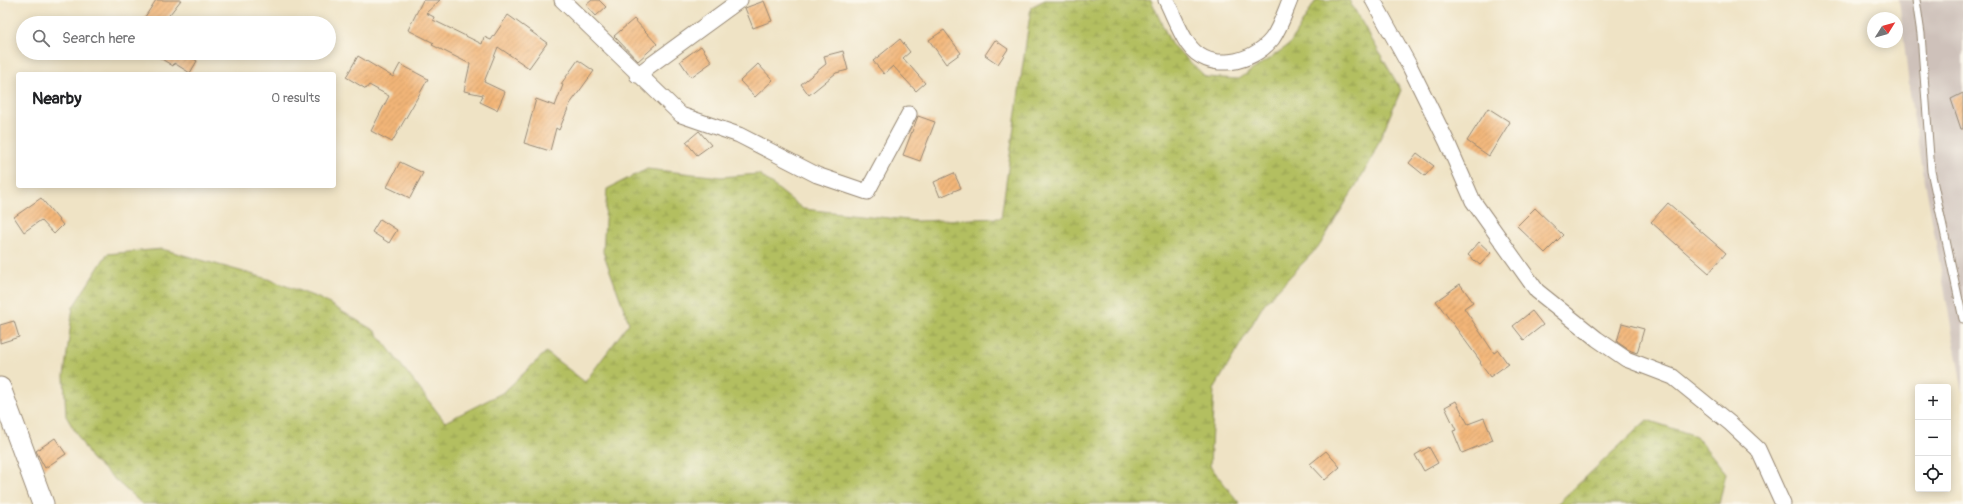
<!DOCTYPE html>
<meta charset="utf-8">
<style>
:root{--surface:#fff;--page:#f6f6f6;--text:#202124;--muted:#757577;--line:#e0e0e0}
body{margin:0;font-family:Pangolin,sans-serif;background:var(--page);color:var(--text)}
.controls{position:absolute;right:12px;bottom:12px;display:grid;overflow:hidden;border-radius:4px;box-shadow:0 2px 10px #0003}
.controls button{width:36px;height:36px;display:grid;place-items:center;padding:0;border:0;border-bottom:1px solid var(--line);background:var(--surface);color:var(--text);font:20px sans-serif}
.compass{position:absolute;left:1867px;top:12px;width:36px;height:36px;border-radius:50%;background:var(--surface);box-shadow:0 2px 10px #0003;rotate:53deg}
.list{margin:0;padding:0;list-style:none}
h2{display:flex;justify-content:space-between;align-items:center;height:52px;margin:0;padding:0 16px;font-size:17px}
h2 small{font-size:13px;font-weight:400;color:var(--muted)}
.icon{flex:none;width:22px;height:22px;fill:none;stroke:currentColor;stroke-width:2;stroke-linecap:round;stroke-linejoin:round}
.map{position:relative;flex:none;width:1963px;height:504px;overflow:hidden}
.search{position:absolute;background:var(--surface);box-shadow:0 2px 10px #0003;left:16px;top:16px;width:320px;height:44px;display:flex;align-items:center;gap:10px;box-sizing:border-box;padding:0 14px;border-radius:22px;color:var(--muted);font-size:15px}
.panel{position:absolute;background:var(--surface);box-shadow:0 2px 10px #0003;left:16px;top:72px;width:320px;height:116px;border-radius:4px}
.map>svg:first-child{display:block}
</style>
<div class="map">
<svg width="1963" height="504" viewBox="0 0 1963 504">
<defs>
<pattern id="wetland-marsh" width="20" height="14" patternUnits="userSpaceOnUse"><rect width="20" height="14" fill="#b3bf61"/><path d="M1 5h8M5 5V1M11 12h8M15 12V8" fill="none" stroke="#939b4f"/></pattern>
<pattern id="building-hatch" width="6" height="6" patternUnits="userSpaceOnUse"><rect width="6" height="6" fill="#f3b678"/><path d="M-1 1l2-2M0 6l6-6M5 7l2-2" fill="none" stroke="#c69462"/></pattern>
</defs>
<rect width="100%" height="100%" fill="#fbf7ec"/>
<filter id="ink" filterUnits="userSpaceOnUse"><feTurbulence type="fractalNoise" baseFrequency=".025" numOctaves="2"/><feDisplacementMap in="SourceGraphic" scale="8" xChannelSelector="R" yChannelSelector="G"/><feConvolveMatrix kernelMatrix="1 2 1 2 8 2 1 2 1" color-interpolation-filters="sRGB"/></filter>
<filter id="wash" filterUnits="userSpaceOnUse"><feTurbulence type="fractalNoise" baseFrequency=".012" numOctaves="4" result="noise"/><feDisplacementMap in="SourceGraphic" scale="16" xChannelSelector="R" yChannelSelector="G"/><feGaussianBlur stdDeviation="0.9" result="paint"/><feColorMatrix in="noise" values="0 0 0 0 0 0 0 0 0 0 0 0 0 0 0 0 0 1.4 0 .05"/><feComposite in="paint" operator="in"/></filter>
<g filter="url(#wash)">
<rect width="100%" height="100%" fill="#efe3c5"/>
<path fill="#cec1ba" d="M 1899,0 L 1963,0 L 1963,393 L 1911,103 Z"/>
<path fill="url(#wetland-marsh)" stroke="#777440" d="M 1045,0 L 1151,0 L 1171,44 L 1206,77 L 1239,79 L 1289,45 L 1316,0 L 1349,0 L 1401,90 L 1370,162 L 1320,245 L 1264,304 L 1214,389 L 1210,466 L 1240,504 L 142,504 L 91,458 L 66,416 L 64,376 L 73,307 L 107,254 L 162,249 L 265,278 L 321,299 L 375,331 L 445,422 L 504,392 L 546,352 L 585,382 L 629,323 L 603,252 L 607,189 L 647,169 L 721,177 L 759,174 L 803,209 L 917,221 L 1001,218 L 1031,7 Z
M 1647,420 L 1696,436 L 1726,473 L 1719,504 L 1557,504 Z"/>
<g id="blocks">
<path fill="url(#building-hatch)" d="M 156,0 L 181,0 L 163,23 L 141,23 Z
M 423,0 L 440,0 L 426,13 L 434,17 L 433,20 L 482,44 L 484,37 L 491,40 L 508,15 L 547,43 L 529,68 L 498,47 L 484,82 L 505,92 L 497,110 L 480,102 L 483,95 L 464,91 L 470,64 L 432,45 L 434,43 L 408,30 Z
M 592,0 L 599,0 L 606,7 L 596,16 L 586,5 Z
M 764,1 L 772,21 L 753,28 L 745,8 Z
M 634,19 L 657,44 L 638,61 L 614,36 Z
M 944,30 L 961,53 L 946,64 L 929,40 Z
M 900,39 L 910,52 L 903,58 L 925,83 L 916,91 L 893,66 L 884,74 L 873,61 Z
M 995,40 L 1008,49 L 998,64 L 985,55 Z
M 701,46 L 712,62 L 691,77 L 680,61 Z
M 843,51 L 848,70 L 836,73 L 809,95 L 801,84 L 826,64 L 824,56 Z
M 152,53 L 185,53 L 197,61 L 190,73 L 174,63 L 173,66 Z
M 358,56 L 393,77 L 400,64 L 428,79 L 392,142 L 371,131 L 389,96 L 369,85 L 366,89 L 346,77 Z
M 578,60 L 594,71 L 570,104 L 559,130 L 556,128 L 550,151 L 524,143 L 536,99 L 555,106 L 563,85 L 561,84 Z
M 758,64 L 773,80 L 755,97 L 740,81 Z
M 1963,93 L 1963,129 L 1961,129 L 1951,99 Z
M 1488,108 L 1510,122 L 1489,156 L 1467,141 Z
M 918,116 L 935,122 L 920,161 L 903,155 Z
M 699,131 L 711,145 L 697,155 L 686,142 Z
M 1417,153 L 1434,166 L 1425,176 L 1409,163 Z
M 400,162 L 423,173 L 410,198 L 387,187 Z
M 954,173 L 961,188 L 940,197 L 934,182 Z
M 41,198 L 63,225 L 54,234 L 41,220 L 24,232 L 14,217 Z
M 1668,203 L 1726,253 L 1709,273 L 1651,222 Z
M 1535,208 L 1563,235 L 1545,253 L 1517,226 Z
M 380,219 L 397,230 L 389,243 L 372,232 Z
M 1479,242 L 1491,253 L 1480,265 L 1468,255 Z
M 1460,284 L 1473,302 L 1464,308 L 1494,353 L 1498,350 L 1508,364 L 1490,377 L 1480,363 L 1481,362 L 1436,301 Z
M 1532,311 L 1543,325 L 1524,340 L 1513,326 Z
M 14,321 L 19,337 L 0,343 L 0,325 Z
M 1622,323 L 1644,329 L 1637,353 L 1629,350 L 1617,342 Z
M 1456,401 L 1468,424 L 1484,418 L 1493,440 L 1462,453 L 1453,431 L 1456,430 L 1445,407 Z
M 55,438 L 66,454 L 45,468 L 36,451 Z
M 1429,447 L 1438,463 L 1424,471 L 1415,455 Z
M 1326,451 L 1340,467 L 1325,480 L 1310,464 Z"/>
</g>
</g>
<g filter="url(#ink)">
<use href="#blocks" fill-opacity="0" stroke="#958672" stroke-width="1"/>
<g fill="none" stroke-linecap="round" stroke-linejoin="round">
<defs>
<path id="service" d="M 1916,0 L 1921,34 L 1931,171 L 1963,319"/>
<path id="minor" d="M 562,0 L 681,115 L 739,135 L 817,175 L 867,192 L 909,114
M 1166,0 C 1173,14 1179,31 1188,44 C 1208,73 1252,64 1272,39 C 1280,28 1285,12 1290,0
M 1373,0 L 1410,67 L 1448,144 L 1473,201 L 1537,291 L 1597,339 L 1626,359 L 1673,377 L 1731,424 L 1758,449 L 1783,504
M 637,75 L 740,0"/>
<path id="secondary" d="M 0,388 L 43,504"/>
</defs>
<use href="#service" stroke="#958672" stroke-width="9"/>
<use href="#minor" stroke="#958672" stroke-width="17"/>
<use href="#secondary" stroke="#958672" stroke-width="23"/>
<use href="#service" stroke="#fff" stroke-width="7"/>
<use href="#minor" stroke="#fff" stroke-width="15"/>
<use href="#secondary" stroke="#fff" stroke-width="21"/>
</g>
</g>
</svg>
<div class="controls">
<button>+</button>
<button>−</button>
<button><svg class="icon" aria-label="locate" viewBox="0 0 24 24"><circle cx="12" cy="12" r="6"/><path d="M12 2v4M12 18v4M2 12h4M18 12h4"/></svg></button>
</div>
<svg class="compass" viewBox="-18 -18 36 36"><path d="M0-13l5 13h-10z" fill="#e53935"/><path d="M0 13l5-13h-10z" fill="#757577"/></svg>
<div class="search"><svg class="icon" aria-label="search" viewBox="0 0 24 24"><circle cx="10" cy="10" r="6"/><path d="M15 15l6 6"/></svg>Search here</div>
<section class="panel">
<h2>Nearby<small>0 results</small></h2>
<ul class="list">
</ul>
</section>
</div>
